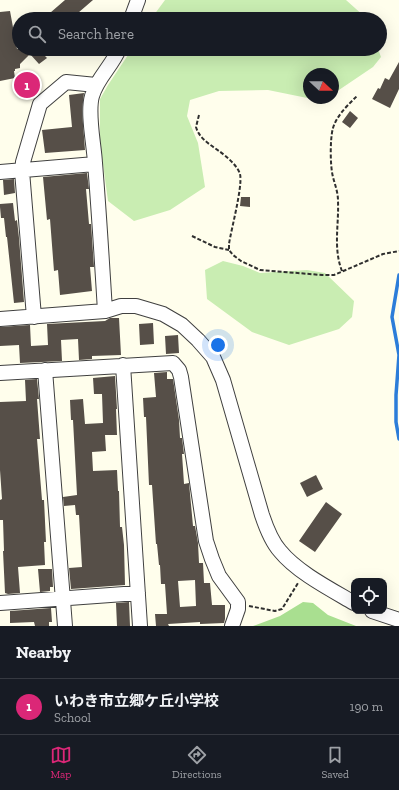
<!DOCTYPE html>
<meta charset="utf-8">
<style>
:root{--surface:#171b24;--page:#20242c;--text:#f1f3f6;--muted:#9ea1a6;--line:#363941;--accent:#db2777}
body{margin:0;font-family:"Zilla Slab","Noto Sans JP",serif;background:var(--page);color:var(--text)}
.controls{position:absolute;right:12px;bottom:12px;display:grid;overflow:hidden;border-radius:8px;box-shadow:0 4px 16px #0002}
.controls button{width:36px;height:36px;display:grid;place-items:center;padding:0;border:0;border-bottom:1px solid var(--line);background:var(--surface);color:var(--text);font:20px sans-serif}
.compass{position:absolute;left:303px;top:68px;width:36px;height:36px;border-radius:50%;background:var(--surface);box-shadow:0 4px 16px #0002;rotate:112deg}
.you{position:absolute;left:218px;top:345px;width:14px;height:14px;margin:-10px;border:3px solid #fff;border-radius:50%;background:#1a73e8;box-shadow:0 0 0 6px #1a73e833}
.badge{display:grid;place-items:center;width:26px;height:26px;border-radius:50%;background:var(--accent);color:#fff;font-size:13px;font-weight:700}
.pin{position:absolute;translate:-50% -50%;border:2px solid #fff;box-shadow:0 1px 4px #0006}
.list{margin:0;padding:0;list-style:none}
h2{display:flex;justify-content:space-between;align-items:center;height:52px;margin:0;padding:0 16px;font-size:17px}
h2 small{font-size:13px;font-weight:400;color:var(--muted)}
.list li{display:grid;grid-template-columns:26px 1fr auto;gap:12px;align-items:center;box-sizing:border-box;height:56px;padding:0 16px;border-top:1px solid var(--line)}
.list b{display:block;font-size:15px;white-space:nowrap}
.list p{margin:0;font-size:13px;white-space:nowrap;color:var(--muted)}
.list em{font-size:13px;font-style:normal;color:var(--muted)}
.icon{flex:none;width:22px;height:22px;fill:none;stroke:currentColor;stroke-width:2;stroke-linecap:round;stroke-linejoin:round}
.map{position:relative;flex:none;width:399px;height:626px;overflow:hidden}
.search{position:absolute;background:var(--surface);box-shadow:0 4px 16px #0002;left:12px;right:12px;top:12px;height:44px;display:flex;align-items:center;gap:10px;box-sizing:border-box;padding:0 14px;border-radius:22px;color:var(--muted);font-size:15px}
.sheet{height:108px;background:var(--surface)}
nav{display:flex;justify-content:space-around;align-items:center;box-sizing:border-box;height:56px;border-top:1px solid var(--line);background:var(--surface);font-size:11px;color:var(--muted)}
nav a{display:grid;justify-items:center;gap:2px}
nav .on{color:var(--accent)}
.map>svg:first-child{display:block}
</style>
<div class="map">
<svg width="399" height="626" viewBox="0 0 399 626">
<rect width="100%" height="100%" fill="#fffeec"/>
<path fill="#c9edb2" d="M 165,0 L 346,0 L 365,17 L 366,19 L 151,19 Z
M 132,49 L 378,49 L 381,57 L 373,67 L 333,94 L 333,74 L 309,74 L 309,98 L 326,98 L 322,101 L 268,90 L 219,91 L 190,100 L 187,116 L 198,143 L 205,187 L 170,210 L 134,221 L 108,201 L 100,142 L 100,99 L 108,85 Z
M 223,261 L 243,266 L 260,273 L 307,270 L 325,273 L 354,301 L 352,317 L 339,329 L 289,345 L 252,332 L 207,299 L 205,270 Z"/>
<path fill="#a9df90" d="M 303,602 L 313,603 L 328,615 L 356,626 L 253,626 L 280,616 Z"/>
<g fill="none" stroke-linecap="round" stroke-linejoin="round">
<path stroke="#2c7dd9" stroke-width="3.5" d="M 399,275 L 392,317 L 399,355 L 396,395 L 396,422 L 399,439"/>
</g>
<path fill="#564f48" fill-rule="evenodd" d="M 65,0 L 93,0 L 71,19 L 43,19 Z
M 10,11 L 17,49 L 53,49 L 45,56 L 47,58 L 39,64 L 30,54 L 20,64 L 20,68 L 15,69 L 15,71 L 14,71 L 15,78 L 0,81 L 0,12 Z
M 399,62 L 399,89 L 390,108 L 372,99 L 378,88 L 380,89 L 385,78 L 389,80 Z
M 84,93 L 82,111 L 85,150 L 45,153 L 42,130 L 72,127 L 69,95 Z
M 350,111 L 358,118 L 350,128 L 342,122 Z
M 87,173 L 89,189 L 86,189 L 89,224 L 91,224 L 94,267 L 90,267 L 92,291 L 60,295 L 58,270 L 54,271 L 50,219 L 47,220 L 43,177 Z
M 14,179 L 15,193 L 4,195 L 3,180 Z
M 241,197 L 250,197 L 250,207 L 240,206 Z
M 13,203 L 15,221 L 17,220 L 19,238 L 24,302 L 14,303 L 7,237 L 6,237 L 4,218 L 1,218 L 0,207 L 0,204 Z
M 110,318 L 119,318 L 121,355 L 92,356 L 92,359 L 79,360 L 78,339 L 61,340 L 62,361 L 20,363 L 19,345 L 0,346 L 0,327 L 30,325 L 31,346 L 48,345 L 47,324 L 105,321 Z
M 153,323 L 154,344 L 140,345 L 139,324 Z
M 178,335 L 179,353 L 166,354 L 165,336 Z
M 167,372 L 167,379 L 173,379 L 179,420 L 180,438 L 182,438 L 184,454 L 182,454 L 184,484 L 189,483 L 193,526 L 195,526 L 198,543 L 199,563 L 203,563 L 204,583 L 210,583 L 212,605 L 225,605 L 225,619 L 224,623 L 200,624 L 200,622 L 168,624 L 169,626 L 156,626 L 155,614 L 167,614 L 165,584 L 161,584 L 160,565 L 159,565 L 157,544 L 156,544 L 152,485 L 149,485 L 146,417 L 144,417 L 143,398 L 156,397 L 154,373 ZM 195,580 L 196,606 L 180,607 L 178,581 Z
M 115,376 L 117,409 L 116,409 L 117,435 L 105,435 L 106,451 L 92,452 L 93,471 L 117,470 L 118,491 L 119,491 L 120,527 L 122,527 L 124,545 L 125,585 L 71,589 L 69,568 L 82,567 L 79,515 L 76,515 L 75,505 L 64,506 L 63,497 L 77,495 L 73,420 L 71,420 L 70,400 L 83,399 L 85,424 L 103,423 L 102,394 L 94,394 L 93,378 Z
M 37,379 L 39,399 L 37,399 L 40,439 L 37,439 L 42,500 L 44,500 L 46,542 L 44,542 L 45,565 L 18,567 L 20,593 L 8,594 L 5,593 L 3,551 L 4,551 L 3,520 L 0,520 L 0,500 L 2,499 L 0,470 L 0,402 L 26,401 L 25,380 Z
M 316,475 L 323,489 L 307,497 L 300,483 Z
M 326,502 L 342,514 L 315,552 L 299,541 Z
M 38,569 L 52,569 L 53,587 L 50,587 L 50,591 L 40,592 Z
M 129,602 L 130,626 L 117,626 L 116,603 Z
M 51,608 L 52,622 L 49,622 L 49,626 L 35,626 L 34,622 L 10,623 L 10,611 Z"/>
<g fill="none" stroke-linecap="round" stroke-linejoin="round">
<defs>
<path id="minor" d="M 131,19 L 138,0
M 0,172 L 95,164
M 105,311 C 102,262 99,212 95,163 C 94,144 87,113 92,96 C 97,78 112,66 119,49
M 34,317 L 22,171 L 23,162 L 40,104 L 66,82 L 96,85
M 0,319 L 105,311 L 121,306 L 136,306 L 163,314 L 182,325 L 198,340 L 213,357 L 223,380 L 262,515 C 266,527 271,541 280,551 C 297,572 330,589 354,603
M 123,365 L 140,626
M 45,370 L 65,626
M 0,373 L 173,363 L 179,370 L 181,377 L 206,541 L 212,559 L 219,576 L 238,602 L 238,609 L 232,626
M 0,603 L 138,593
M 372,611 L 399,620"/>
</defs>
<use href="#minor" stroke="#404040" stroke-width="16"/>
<path stroke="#2f2f2f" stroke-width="2" stroke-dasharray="4 2" stroke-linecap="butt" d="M 199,115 L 196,127 C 199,138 209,144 219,151 C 226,156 237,165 240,174 C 243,186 231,230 229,244 L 229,250 L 233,255 L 241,261 L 260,270 L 322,275 L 334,275 L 383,254 L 399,251
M 192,236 L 215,247 L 229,250
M 342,271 C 333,248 339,225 338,201 C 338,192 335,185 333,177 C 330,166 330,138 333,128 C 337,115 348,105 357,96
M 249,606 L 275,611 L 282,609 L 298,583"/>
<use href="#minor" stroke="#fff" stroke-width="14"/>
</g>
</svg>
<div class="controls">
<button><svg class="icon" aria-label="locate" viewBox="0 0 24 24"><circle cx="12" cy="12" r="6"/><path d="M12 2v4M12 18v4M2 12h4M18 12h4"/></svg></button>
</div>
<svg class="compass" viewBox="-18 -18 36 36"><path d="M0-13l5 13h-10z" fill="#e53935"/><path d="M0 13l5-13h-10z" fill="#9ea1a6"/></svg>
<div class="you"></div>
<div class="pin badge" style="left:27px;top:85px">1</div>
<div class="search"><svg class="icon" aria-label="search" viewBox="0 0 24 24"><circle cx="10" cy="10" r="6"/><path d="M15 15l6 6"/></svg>Search here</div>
</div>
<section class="sheet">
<h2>Nearby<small></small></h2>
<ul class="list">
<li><span class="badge">1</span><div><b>いわき市立郷ケ丘小学校</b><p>School</p></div><em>190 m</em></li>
</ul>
</section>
<nav>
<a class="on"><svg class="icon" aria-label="map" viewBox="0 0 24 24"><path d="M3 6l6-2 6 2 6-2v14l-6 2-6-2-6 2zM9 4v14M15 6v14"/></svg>Map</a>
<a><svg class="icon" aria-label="directions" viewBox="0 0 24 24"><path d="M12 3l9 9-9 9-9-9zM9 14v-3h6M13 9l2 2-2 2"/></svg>Directions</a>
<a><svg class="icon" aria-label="saved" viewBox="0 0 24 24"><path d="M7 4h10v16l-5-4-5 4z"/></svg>Saved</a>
</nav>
